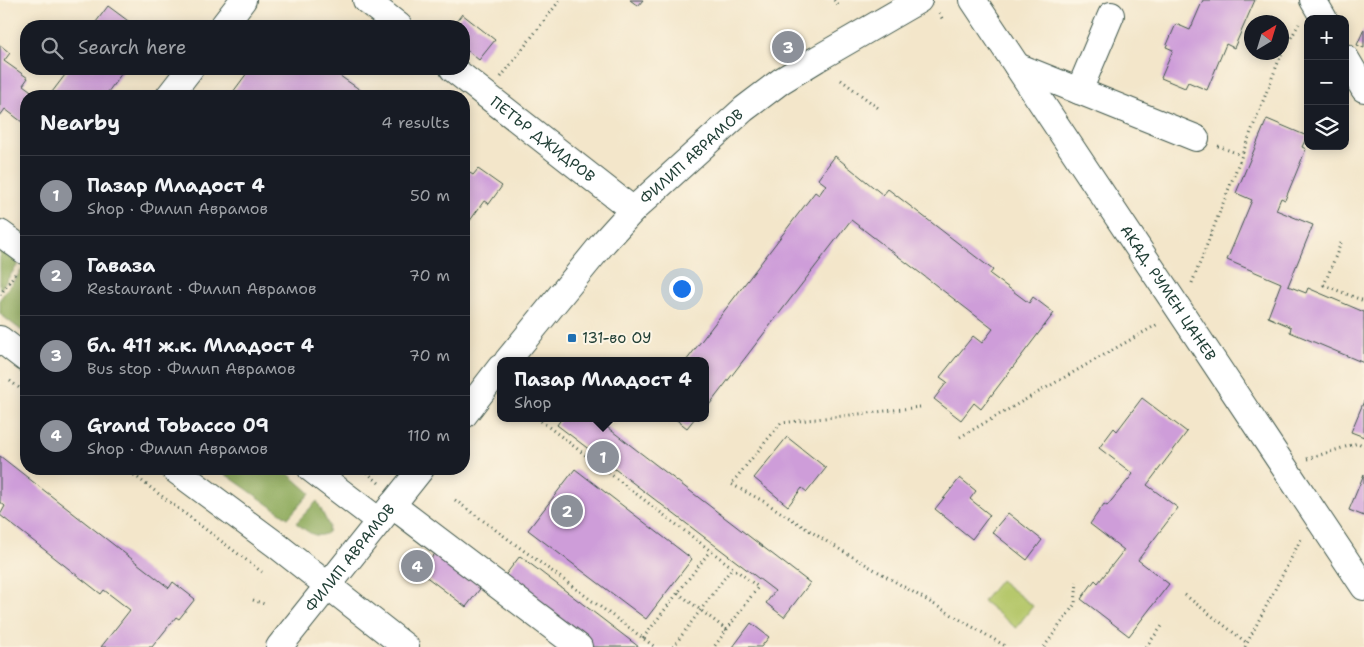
<!DOCTYPE html>
<meta charset="utf-8">
<style>
:root{--surface:#171b24;--page:#242831;--text:#f1f3f6;--muted:#9ea1a6;--line:#363941;--accent:#8c9099}
body{margin:0;font-family:"Shantell Sans",sans-serif;background:var(--page);color:var(--text)}
.controls{position:absolute;right:15px;top:15px;display:grid;overflow:hidden;border-radius:10px;box-shadow:0 2px 12px #0003}
.controls button{width:45px;height:45px;display:grid;place-items:center;padding:0;border:0;border-bottom:1px solid var(--line);background:var(--surface);color:var(--text);font:25px sans-serif}
.compass{position:absolute;left:1244px;top:15px;width:45px;height:45px;border-radius:50%;background:var(--surface);box-shadow:0 2px 12px #0003;rotate:38deg}
.you{position:absolute;left:681px;top:288px;width:18px;height:18px;margin:-12px;border:4px solid #fff;border-radius:50%;background:#1a73e8;box-shadow:0 0 0 8px #1a73e833}
.badge{display:grid;place-items:center;width:32px;height:32px;border-radius:50%;background:var(--accent);color:#fff;font-size:16px;font-weight:700}
.pin{position:absolute;translate:-50% -50%;border:2px solid #fff;box-shadow:0 1px 5px #0006}
.popup{position:absolute;left:497px;top:357px;width:212px;height:65px;box-sizing:border-box;display:grid;place-content:center;border-radius:10px;background:var(--surface);filter:drop-shadow(0 1px 4px #0005);font-size:16px;white-space:nowrap;color:var(--muted)}
.popup b{font-size:19px;color:var(--text)}
.popup::after{content:'';position:absolute;left:50%;top:100%;margin-left:-10px;border:10px solid transparent;border-top-color:var(--surface)}
.list{margin:0;padding:0;list-style:none}
h2{display:flex;justify-content:space-between;align-items:center;height:65px;margin:0;padding:0 20px;font-size:21px}
h2 small{font-size:16px;font-weight:400;color:var(--muted)}
.list li{display:grid;grid-template-columns:32px 1fr auto;gap:15px;align-items:center;box-sizing:border-box;height:80px;padding:0 20px;border-top:1px solid var(--line)}
.list b{display:block;font-size:19px;white-space:nowrap}
.list p{margin:0;font-size:16px;white-space:nowrap;color:var(--muted)}
.list em{font-size:16px;font-style:normal;color:var(--muted)}
.icon{flex:none;width:28px;height:28px;fill:none;stroke:currentColor;stroke-width:2;stroke-linecap:round;stroke-linejoin:round}
.map{position:relative;flex:none;width:1364px;height:647px;overflow:hidden}
.search{position:absolute;background:var(--surface);box-shadow:0 2px 12px #0003;left:20px;top:20px;width:450px;height:55px;display:flex;align-items:center;gap:12px;box-sizing:border-box;padding:0 18px;border-radius:20px;color:var(--muted);font-size:19px}
.panel{position:absolute;background:var(--surface);box-shadow:0 2px 12px #0003;left:20px;top:90px;width:450px;height:385px;border-radius:20px}
.map>svg:first-child{display:block}
</style>
<div class="map">
<svg width="1364" height="647" viewBox="0 0 1364 647">
<rect width="100%" height="100%" fill="#fcf5e5"/>
<filter id="ink" filterUnits="userSpaceOnUse"><feTurbulence type="fractalNoise" baseFrequency=".02" numOctaves="2"/><feDisplacementMap in="SourceGraphic" scale="10" xChannelSelector="R" yChannelSelector="G"/><feConvolveMatrix kernelMatrix="1 2 1 2 8 2 1 2 1" color-interpolation-filters="sRGB"/></filter>
<filter id="wash" filterUnits="userSpaceOnUse"><feTurbulence type="fractalNoise" baseFrequency=".0096" numOctaves="4" result="noise"/><feDisplacementMap in="SourceGraphic" scale="20" xChannelSelector="R" yChannelSelector="G"/><feGaussianBlur stdDeviation="1.12" result="paint"/><feColorMatrix in="noise" values="0 0 0 0 0 0 0 0 0 0 0 0 0 0 0 0 0 1.4 0 .05"/><feComposite in="paint" operator="in"/></filter>
<g filter="url(#wash)">
<rect width="100%" height="100%" fill="#f3e6ca"/>
<path fill="#b5c76a" stroke="#6a824f" d="M 1000,580 L 1033,606 L 1016,628 L 983,601 Z"/>
<path fill="#90ac5e" stroke="#587449" d="M 0,249 L 19,263 L 0,290 Z
M 24,267 L 26,269 L 26,334 L 0,314 L 0,299 Z
M 218,469 L 283,469 L 310,493 L 288,518 Z
M 317,501 L 329,526 L 328,532 C 316,541 306,530 296,523 Z"/>
<g id="blocks">
<path fill="#ce9dd9" d="M 630,0 L 643,0 L 638,6 Z
M 1203,0 L 1255,0 L 1234,48 L 1226,44 L 1207,90 L 1188,82 L 1185,88 L 1161,78 L 1173,50 L 1166,47 L 1176,24 L 1190,30 Z
M 108,6 L 135,26 L 93,26 Z
M 462,14 L 495,40 L 479,60 L 464,48 L 464,26 L 453,26 Z
M 1364,29 L 1364,48 L 1357,45 Z
M 0,45 L 10,53 L 4,61 L 28,78 L 23,85 L 38,96 L 26,96 L 26,125 L 5,109 L 0,116 Z
M 64,69 L 125,69 L 105,96 L 49,96 L 68,71 Z
M 250,69 L 314,69 L 317,71 L 318,69 L 330,69 L 369,96 L 288,96 L 286,95 L 285,96 L 230,96 Z
M 1267,119 L 1307,136 L 1302,147 L 1306,149 L 1285,200 L 1281,198 L 1276,210 L 1313,225 L 1288,286 L 1306,293 L 1308,288 L 1364,312 L 1364,363 L 1290,332 L 1291,327 L 1268,317 L 1281,283 L 1227,260 L 1252,200 L 1236,193 Z
M 835,156 L 883,195 L 888,189 L 993,270 L 990,274 L 1029,303 L 1033,297 L 1054,313 L 981,409 L 974,403 L 961,420 L 934,399 L 947,382 L 940,377 L 973,336 L 982,343 L 993,329 L 851,220 L 706,409 L 706,361 L 686,361 L 815,192 L 819,195 L 826,185 L 818,179 Z
M 464,169 L 473,175 L 478,169 L 502,186 L 489,204 L 484,201 L 464,229 Z
M 1142,398 L 1187,432 L 1147,485 L 1178,508 L 1138,560 L 1169,584 L 1129,636 L 1081,599 L 1095,580 L 1098,583 L 1124,550 L 1090,524 L 1104,504 L 1107,506 L 1133,474 L 1099,448 L 1114,428 L 1117,431 Z
M 1364,401 L 1364,437 L 1351,432 Z
M 562,418 L 595,418 L 810,583 L 784,617 L 766,603 L 775,591 L 557,425 Z
M 674,418 L 695,418 L 687,428 Z
M 787,437 L 826,468 L 807,492 L 802,488 L 788,506 L 754,478 Z
M 0,456 L 169,588 L 173,582 L 195,599 L 179,619 L 176,617 L 152,647 L 101,647 L 130,610 L 104,590 L 101,594 L 0,515 L 5,506 L 0,502 Z
M 575,469 L 692,559 L 646,619 L 528,530 Z
M 1364,474 L 1364,516 L 1349,510 Z
M 960,478 L 976,491 L 970,499 L 990,515 L 972,539 L 935,509 Z
M 1008,513 L 1042,540 L 1027,560 L 992,532 Z
M 438,550 L 483,585 L 466,607 L 420,572 Z
M 520,556 L 639,647 L 593,647 L 503,578 Z
M 751,623 L 769,637 L 761,647 L 733,647 Z"/>
</g>
</g>
<g filter="url(#ink)">
<use href="#blocks" fill-opacity="0" stroke="#3f564a" stroke-width="1"/>
<g fill="none" stroke-linecap="round" stroke-linejoin="round">
<defs>
<g id="minor">
<path d="M 366,0 L 399,26"/>
<path id="s1" d="M 973,0 L 1364,587"/>
<path d="M 1313,0 L 1324,19"/>
<path d="M 223,26 L 243,0"/>
<path d="M 1345,57 L 1364,89"/>
<path d="M 1017,66 L 1196,138"/>
<path id="s2" d="M 453,69 L 633,210"/>
<path d="M 1079,91 L 1111,15"/>
<path d="M 169,96 L 190,69"/>
<path d="M 0,233 L 26,252"/>
<path d="M 0,339 L 26,359"/>
<path id="s3" d="M 507,361 L 604,242 L 633,210 L 744,109 L 781,81 L 817,59 L 919,0"/>
<path d="M 464,415 L 500,368"/>
<path d="M 174,469 L 275,544 L 406,647"/>
<path d="M 311,469 L 379,521"/>
<path d="M 392,505 L 579,647"/>
<path id="s4" d="M 279,647 L 421,469"/>
</g>
</defs>
<use href="#minor" stroke="#3f564a" stroke-width="28"/>
<path stroke="#3f564a" stroke-width="3" stroke-dasharray="1 4" stroke-linecap="butt" d="M 834,0 L 838,5
M 939,13 L 943,20
M 501,77 L 560,0
M 841,80 L 881,110
M 1218,146 L 1241,155
M 1341,243 L 1324,285 L 1364,301
M 1192,283 L 1281,55 L 1299,24
M 0,295 L 15,274
M 10,381 L 26,393
M 920,407 L 781,423 L 731,484 L 763,501 L 829,543 L 1007,647
M 537,418 L 758,587 L 714,647
M 960,437 L 1158,324
M 1307,459 L 1358,443 L 1364,446
M 126,469 L 262,572
M 363,469 L 379,483
M 455,500 L 655,647
M 678,593 L 727,630
M 1185,595 L 1247,643
M 253,600 L 267,605
M 643,638 L 710,551
M 673,647 L 732,568
M 1044,647 L 1075,604 L 1077,582
M 1146,647 L 1162,626
M 1245,647 L 1301,539"/>
<use href="#minor" stroke="#fff" stroke-width="26"/>
</g>
</g>
<rect fill="#1f6fb2" stroke="#fcf5e5" stroke-width="2" x="567" y="333" width="10" height="10" rx="2.5"/>
<g text-anchor="middle" stroke-width="4" stroke-linejoin="round" paint-order="stroke">
<g font-size="15" fill="#1f3d34" stroke="#fcf5e5">
<text dy="5" stroke="none"><textPath href="#s2" startOffset="114">ПЕТЪР ДЖИДРОВ</textPath></text>
<text dy="5" stroke="none"><textPath href="#s3" startOffset="276">ФИЛИП АВРАМОВ</textPath></text>
<text dy="5" stroke="none"><textPath href="#s1" startOffset="352">АКАД. РУМЕН ЦАНЕВ</textPath></text>
<text dy="5" stroke="none"><textPath href="#s4" startOffset="114">ФИЛИП АВРАМОВ</textPath></text>
</g>
<g font-size="15" fill="#1f3d34" stroke="#fcf5e5" text-anchor="start">
<text x="582" y="343">131-во ОУ</text>
</g>
</g>
</svg>
<div class="controls">
<button>+</button>
<button>−</button>
<button><svg class="icon" aria-label="layers" viewBox="0 0 24 24"><path d="M12 4l9 5-9 5-9-5zM3 14l9 5 9-5"/></svg></button>
</div>
<svg class="compass" viewBox="-18 -18 36 36"><path d="M0-13l5 13h-10z" fill="#e53935"/><path d="M0 13l5-13h-10z" fill="#9ea1a6"/></svg>
<div class="you"></div>
<div class="pin badge" style="left:603px;top:457px">1</div>
<div class="popup"><b>Пазар Младост 4</b>Shop</div>
<div class="pin badge" style="left:567px;top:511px">2</div>
<div class="pin badge" style="left:788px;top:47px">3</div>
<div class="pin badge" style="left:417px;top:566px">4</div>
<div class="search"><svg class="icon" aria-label="search" viewBox="0 0 24 24"><circle cx="10" cy="10" r="6"/><path d="M15 15l6 6"/></svg>Search here</div>
<section class="panel">
<h2>Nearby<small>4 results</small></h2>
<ul class="list">
<li><span class="badge">1</span><div><b>Пазар Младост 4</b><p>Shop · Филип Аврамов</p></div><em>50 m</em></li>
<li><span class="badge">2</span><div><b>Гаваза</b><p>Restaurant · Филип Аврамов</p></div><em>70 m</em></li>
<li><span class="badge">3</span><div><b>бл. 411 ж.к. Младост 4</b><p>Bus stop · Филип Аврамов</p></div><em>70 m</em></li>
<li><span class="badge">4</span><div><b>Grand Tobacco 09</b><p>Shop · Филип Аврамов</p></div><em>110 m</em></li>
</ul>
</section>
</div>
